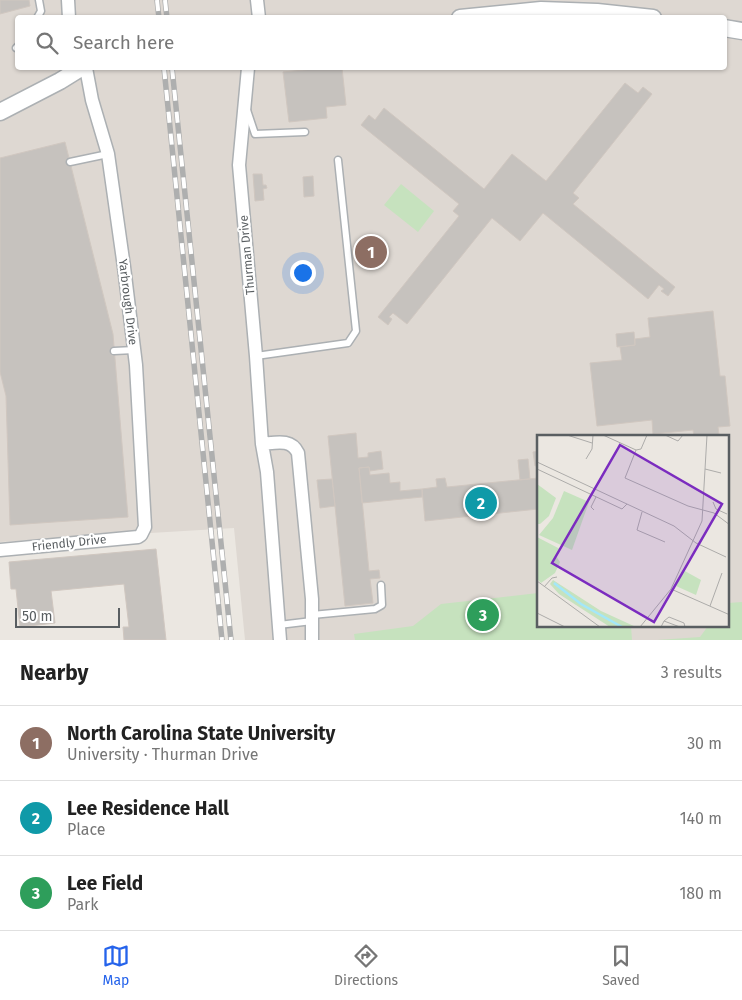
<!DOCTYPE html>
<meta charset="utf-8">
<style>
:root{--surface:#fff;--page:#f2f2f2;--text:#222;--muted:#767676;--line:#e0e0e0;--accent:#2563eb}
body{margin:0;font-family:"Fira Sans",sans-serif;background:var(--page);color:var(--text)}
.scale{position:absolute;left:15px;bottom:12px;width:105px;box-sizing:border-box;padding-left:5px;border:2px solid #595e61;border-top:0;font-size:14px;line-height:18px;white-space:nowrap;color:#595e61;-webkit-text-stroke:4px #fff;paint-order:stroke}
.you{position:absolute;left:302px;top:272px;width:18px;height:18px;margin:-12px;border:4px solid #fff;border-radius:50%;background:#1a73e8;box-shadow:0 0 0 8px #1a73e833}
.badge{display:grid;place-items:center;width:32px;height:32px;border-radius:50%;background:var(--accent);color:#fff;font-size:16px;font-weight:700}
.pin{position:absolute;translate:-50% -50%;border:2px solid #fff;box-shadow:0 1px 5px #0006}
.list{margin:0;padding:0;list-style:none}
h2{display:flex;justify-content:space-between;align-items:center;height:65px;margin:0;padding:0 20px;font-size:21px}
h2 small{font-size:16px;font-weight:400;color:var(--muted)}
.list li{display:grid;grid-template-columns:32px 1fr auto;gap:15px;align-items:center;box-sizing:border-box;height:75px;padding:0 20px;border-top:1px solid var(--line)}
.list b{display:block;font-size:19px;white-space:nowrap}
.list p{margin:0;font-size:16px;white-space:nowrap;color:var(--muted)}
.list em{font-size:16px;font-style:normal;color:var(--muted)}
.icon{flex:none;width:28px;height:28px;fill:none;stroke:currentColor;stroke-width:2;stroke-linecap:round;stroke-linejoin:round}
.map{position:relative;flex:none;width:742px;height:640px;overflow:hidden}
.search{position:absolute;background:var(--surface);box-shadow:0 1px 4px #0004;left:15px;right:15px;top:15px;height:55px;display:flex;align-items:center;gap:12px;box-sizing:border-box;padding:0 18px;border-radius:5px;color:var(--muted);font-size:19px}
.sheet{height:290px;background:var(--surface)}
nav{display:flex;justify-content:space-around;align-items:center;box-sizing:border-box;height:70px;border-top:1px solid var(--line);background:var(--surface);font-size:14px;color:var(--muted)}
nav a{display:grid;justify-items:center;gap:2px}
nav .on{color:var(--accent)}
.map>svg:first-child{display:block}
</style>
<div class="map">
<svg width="742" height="640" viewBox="0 0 742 640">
<rect width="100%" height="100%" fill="#ebe7e1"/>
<path fill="#ded8d2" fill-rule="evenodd" d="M 0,0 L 742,0 L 742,640 L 245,640 L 234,528 L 0,542 ZM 18,18 L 724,18 L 724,68 L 18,68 ZM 538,436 L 728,436 L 728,626 L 538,626 Z"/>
<path fill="#c6e2be" d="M 401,184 L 434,211 L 418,232 L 384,205 Z
M 538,593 L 538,626 L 631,626 L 632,640 L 355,640 L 354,634 L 413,626 L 441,604 Z
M 742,602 L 742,640 L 657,640 L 700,637 L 708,626 L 728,626 L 728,603 Z"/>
<path fill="#c6c2be" stroke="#d0c7c0" d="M 0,0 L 29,0 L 30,6 L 0,14 Z
M 325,68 L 342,68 L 346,105 L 326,107 L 327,118 L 289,122 L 283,72 Z
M 625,83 L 638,93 L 643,87 L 652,94 L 573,193 L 579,198 L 573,204 L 675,287 L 668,296 L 661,291 L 664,289 L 659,285 L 648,299 L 543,213 L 520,241 L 492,218 L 407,324 L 393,313 L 389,317 L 392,319 L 388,325 L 378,317 L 459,216 L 453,211 L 459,204 L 361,125 L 369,115 L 375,120 L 384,108 L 484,189 L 512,154 L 546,181 Z
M 65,142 L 113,334 L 128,517 L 10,525 L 6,396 L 0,372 L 0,158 Z
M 253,174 L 262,174 L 263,185 L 266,185 L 267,188 L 263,189 L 264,200 L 255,201 Z
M 313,176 L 314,196 L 304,197 L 303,177 Z
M 713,311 L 720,376 L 725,376 L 730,426 L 718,427 L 719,435 L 712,436 L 694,436 L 693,430 L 653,434 L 652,420 L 597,426 L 590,363 L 622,360 L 620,347 L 635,345 L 635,339 L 650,337 L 648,318 Z
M 634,332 L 635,345 L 617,347 L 616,334 Z
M 356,433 L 358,458 L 368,457 L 368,453 L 381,451 L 383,469 L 370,471 L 369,467 L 359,468 L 369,571 L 379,570 L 380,578 L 370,579 L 373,603 L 345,606 L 328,436 Z
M 538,451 L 538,465 L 535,466 L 533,452 Z
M 528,459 L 530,479 L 520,480 L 518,460 Z
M 369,467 L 370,475 L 389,473 L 390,483 L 400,482 L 400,491 L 422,489 L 422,497 L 362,503 L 359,468 Z
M 445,478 L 447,487 L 538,478 L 538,509 L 425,521 L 422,489 L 437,487 L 436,479 Z
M 332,479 L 335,506 L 320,508 L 317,480 Z
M 156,549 L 166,640 L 124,640 L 123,627 L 129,627 L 124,584 L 51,591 L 55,623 L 20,627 L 16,589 L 11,589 L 9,562 Z"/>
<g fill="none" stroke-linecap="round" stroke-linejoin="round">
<defs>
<path id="service" d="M 37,18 L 41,11 L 39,0
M 16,48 L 18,46
M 247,110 L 255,134 L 305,132
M 70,162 L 108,154
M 114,351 L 134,350
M 256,356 L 348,343 L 356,331 L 338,160
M 312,615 L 375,609 L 382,605 L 381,585
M 279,625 L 312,621"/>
<path id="minor" d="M 68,0 L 69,18
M 257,0 L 259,18
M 248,68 L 239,165 L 256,356 L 262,444 L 267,472 L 280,640
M 262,444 C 275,443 291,438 298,453 L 312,599 L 312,640
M 0,550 L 138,537 L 141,535 L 145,527 L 136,365 L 124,267 L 108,154 L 92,100 L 86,68"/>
<path id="tertiary" d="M 460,18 L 541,10 L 597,12 L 653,18
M 724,28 L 742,31
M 0,112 L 60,81 L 81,68"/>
</defs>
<use href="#service" stroke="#acb0b3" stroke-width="9"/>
<use href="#minor" stroke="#acb0b3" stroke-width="15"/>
<use href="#tertiary" stroke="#acb0b3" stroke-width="19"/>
<use href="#service" stroke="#fff" stroke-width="6"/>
<use href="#minor" stroke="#fff" stroke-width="12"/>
<use href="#tertiary" stroke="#fff" stroke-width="16"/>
<defs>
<path id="rail" d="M 157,0 L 159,18
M 165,0 L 167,18
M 164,68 L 222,640
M 172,68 L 231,640"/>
</defs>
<use href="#rail" stroke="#aeafaf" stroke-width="5.5"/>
<use href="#rail" stroke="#fff" stroke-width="4" stroke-dasharray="11" stroke-linecap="butt"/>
</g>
<g text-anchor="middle" stroke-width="4.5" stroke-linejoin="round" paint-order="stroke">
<g font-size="12" fill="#595e61" stroke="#fff">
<text transform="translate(247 255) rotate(-95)" y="4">Thurman Drive</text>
<text transform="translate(128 302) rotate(83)" y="4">Yarbrough Drive</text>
<text transform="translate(69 543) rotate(-6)" y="4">Friendly Drive</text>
</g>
</g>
<g transform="translate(537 435)">
<rect width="192" height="192" fill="#ebe7e1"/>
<path d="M 146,135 L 164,145 L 159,160 L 139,151 Z" fill="#c6e2be"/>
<path d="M 16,145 L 64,176 L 99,192 L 73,192 L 22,159 L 13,149 Z" fill="#c6e2be"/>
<path d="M 0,49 L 19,63 L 12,81 L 3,89 L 0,89 ZM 27,56 L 52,67 L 35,115 L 2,100 L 16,83 ZM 0,102 L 23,114 L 19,121 L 23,127 L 18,138 L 4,148 L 0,144 Z" fill="#c6e2be"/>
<path fill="none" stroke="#a3e7f9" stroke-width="2.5" d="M 17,148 L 44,169 L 85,192"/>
<path fill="none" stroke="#adacaa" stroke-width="1" d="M 30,0 L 55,8M 66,0 L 99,15M 110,0 L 104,14 L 99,15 L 88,43 L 151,71 L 177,78 L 193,90M 128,0 L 141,6 L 146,0M 49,24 L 55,14 L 56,0M 0,27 L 137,91 L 159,108 L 189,122M 0,34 L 85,74 L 90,69M 168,34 L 184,38M 176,67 L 179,74 L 190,79M 57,75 L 54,72 L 59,62M 105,77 L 100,95 L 128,107M 0,146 L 63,192M 7,152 L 15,143 L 20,142M 134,154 L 193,180M 173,171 L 185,138M 0,178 L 28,192M 127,186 L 132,182 L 147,188 L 148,192M 103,192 L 134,154 L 165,86 L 170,0M 124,192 L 127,186 L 143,192"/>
<path fill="#7b2cbf" fill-opacity="0.15" stroke="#7b2cbf" stroke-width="2.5" d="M 83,10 L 185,69 L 117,187 L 15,128 Z"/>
<rect width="192" height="192" fill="none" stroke="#595e61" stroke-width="2.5"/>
</g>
</svg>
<div class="scale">50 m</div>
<div class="you"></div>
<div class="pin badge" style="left:371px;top:252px;background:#8d6e63">1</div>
<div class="pin badge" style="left:481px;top:503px;background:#0f9aa8">2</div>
<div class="pin badge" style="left:483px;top:615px;background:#2e9e5b">3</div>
<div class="search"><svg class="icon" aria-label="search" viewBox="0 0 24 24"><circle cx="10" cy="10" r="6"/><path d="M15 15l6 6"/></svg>Search here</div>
</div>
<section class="sheet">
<h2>Nearby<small>3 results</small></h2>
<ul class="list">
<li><span class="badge" style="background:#8d6e63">1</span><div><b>North Carolina State University</b><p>University · Thurman Drive</p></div><em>30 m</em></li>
<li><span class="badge" style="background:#0f9aa8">2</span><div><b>Lee Residence Hall</b><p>Place</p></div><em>140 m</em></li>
<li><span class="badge" style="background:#2e9e5b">3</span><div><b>Lee Field</b><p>Park</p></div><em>180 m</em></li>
</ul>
</section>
<nav>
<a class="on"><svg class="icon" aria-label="map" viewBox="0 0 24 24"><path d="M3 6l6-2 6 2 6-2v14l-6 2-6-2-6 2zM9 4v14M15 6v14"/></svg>Map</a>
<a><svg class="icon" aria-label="directions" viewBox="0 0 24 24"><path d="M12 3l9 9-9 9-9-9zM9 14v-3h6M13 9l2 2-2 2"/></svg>Directions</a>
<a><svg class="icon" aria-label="saved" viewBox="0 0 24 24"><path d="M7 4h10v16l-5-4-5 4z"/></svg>Saved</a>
</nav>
